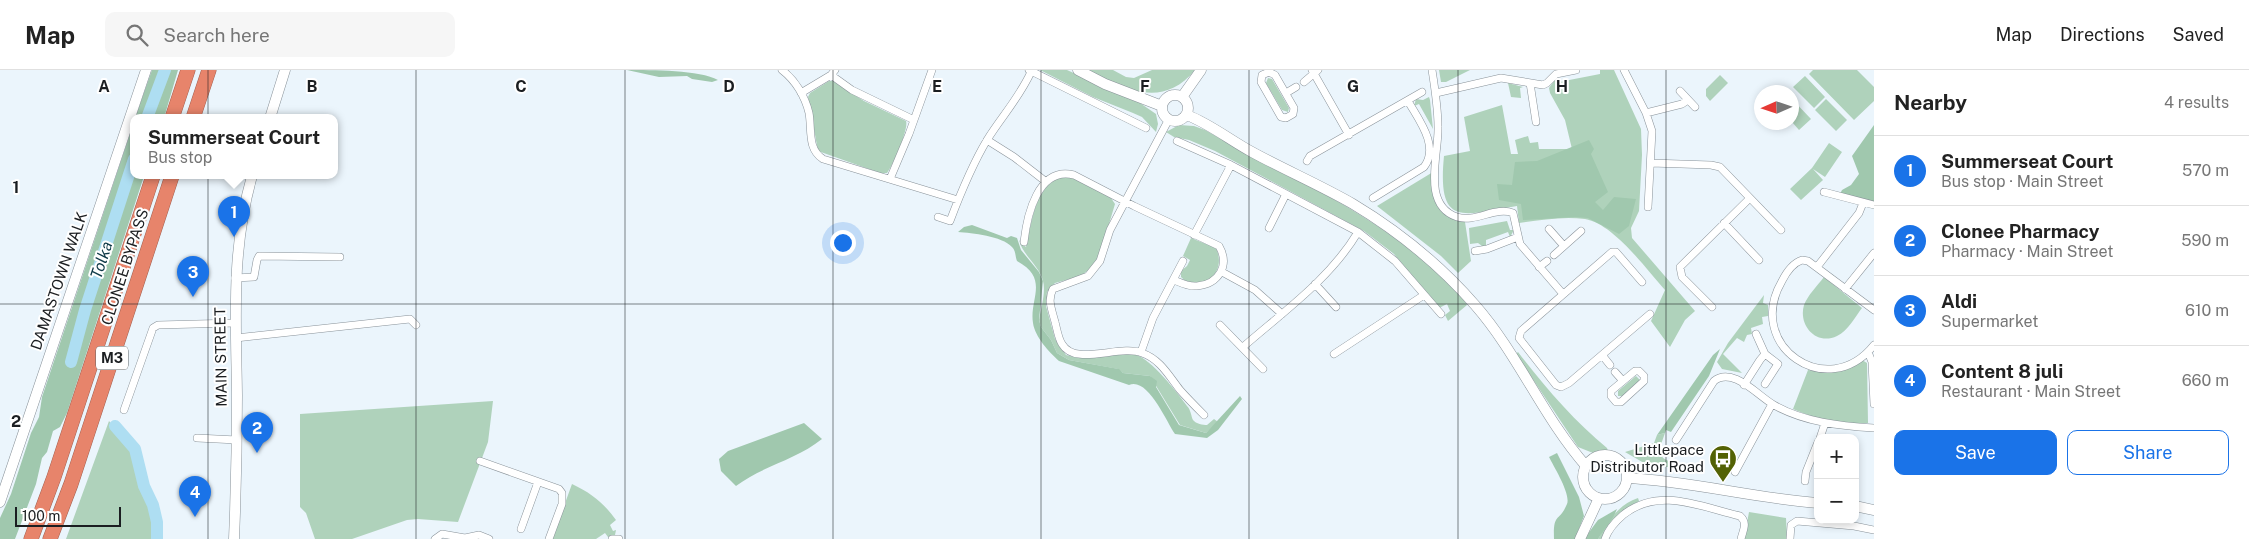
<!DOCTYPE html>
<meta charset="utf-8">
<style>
:root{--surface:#fff;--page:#f6f6f6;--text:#222;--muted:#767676;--line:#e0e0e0;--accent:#1a73e8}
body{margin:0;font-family:"Public Sans",sans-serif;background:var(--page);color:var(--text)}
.controls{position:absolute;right:15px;bottom:15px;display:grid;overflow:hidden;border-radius:10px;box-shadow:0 2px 8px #0003}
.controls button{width:45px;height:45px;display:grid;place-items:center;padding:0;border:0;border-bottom:1px solid var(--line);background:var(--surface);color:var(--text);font:25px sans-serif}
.compass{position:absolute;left:1754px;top:15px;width:45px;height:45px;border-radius:50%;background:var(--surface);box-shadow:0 2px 8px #0003;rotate:267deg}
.scale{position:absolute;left:15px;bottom:12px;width:106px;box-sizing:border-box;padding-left:5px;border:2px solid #1b1e21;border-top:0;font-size:14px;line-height:18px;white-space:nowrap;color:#1b1e21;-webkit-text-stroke:4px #fff;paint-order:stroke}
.you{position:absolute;left:842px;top:172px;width:18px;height:18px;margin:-12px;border:4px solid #fff;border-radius:50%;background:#1a73e8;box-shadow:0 0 0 8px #1a73e833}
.badge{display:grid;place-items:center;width:32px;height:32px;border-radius:50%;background:var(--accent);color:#fff;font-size:16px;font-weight:700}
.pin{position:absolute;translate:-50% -41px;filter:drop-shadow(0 1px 2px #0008)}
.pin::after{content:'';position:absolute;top:26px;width:18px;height:15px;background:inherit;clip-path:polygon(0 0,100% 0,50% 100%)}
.popup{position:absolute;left:130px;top:44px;width:208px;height:65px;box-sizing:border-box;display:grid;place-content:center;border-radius:10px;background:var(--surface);filter:drop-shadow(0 1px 4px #0005);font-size:16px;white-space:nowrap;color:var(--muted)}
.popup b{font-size:19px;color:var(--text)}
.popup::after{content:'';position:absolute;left:50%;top:100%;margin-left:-10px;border:10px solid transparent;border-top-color:var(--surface)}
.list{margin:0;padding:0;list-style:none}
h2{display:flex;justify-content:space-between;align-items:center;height:65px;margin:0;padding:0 20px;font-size:21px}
h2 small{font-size:16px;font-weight:400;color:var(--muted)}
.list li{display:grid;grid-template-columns:32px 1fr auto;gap:15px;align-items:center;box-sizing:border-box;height:70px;padding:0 20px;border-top:1px solid var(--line)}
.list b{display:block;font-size:19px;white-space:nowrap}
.list p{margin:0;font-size:16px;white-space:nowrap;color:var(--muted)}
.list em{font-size:16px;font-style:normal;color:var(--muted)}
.actions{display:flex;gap:10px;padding:15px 20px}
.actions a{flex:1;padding:11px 0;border:1px solid var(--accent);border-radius:10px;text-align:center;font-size:18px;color:var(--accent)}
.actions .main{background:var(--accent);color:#fff}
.icon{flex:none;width:28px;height:28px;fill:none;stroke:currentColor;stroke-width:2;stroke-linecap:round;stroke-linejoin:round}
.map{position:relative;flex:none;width:1874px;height:469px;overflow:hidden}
header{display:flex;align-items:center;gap:30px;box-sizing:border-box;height:70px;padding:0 25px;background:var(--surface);border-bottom:1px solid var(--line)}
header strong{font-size:24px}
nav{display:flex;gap:28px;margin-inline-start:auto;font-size:18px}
.search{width:350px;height:45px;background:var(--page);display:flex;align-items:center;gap:12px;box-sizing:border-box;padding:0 18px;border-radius:10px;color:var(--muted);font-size:19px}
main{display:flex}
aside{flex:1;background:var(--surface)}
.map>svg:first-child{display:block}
</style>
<header>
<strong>Map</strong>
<div class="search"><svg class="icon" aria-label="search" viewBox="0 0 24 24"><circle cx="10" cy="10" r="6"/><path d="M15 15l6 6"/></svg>Search here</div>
<nav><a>Map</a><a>Directions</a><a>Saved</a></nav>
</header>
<main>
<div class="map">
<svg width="1874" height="469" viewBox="0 0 1874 469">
<rect width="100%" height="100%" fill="#ebf5fc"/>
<path fill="#afd2bb" d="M 1040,0 L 1067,0 L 1140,33 L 1156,44 L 1158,54 L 1156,62 L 1142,47 L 1133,43 L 1093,27 Z
M 1088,0 L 1113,0 L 1126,7 L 1134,8 L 1152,0 L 1195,0 C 1163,39 1125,20 1088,0 Z
M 1439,0 L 1470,0 L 1446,12 L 1441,12 Z
M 1600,0 L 1614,0 L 1641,59 L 1642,85 L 1639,141 L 1631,158 L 1632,168 L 1695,241 L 1685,250 L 1670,277 L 1651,251 L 1665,220 C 1646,199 1614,154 1585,149 C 1563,146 1541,150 1519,153 L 1517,136 C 1462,145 1437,158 1444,86 L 1470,81 L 1464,47 L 1502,35 L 1511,84 L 1518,84 L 1515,70 L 1528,66 L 1530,73 L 1538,72 L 1539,79 L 1572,79 L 1565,50 L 1550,23 L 1549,18 L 1557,7 L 1559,12 L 1600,4 Z
M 1813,0 L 1857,0 L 1874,17 L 1874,31 L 1854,50 L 1809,4 Z
M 1720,5 L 1728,13 L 1710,31 L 1706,26 L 1706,19 Z
M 1805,6 L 1825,27 L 1814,38 L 1793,17 Z
M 1268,8 L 1272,9 L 1289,38 L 1288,42 L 1282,40 L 1266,13 Z
M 829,11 L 833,11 L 864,31 L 906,51 C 909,59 892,97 887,103 L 880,103 L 818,81 L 808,27 L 810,23 Z
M 1508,13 L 1523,17 L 1520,18 L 1521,28 L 1511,27 Z
M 1429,27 L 1430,30 L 1433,59 L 1419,34 L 1414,36 L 1416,29 L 1423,30 Z
M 1792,29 L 1811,49 L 1799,60 L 1792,52 Z
M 1826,29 L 1847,50 L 1836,61 L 1815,40 Z
M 1179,55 L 1194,56 L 1205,60 C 1285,106 1374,141 1441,207 C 1450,215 1461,224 1467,235 L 1448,251 L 1445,245 L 1450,241 L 1447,234 L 1439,238 L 1394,184 L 1364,161 L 1215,81 L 1189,70 L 1174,67 L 1166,62 Z
M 1829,73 L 1842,82 L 1825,107 L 1813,99 L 1823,110 L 1801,130 L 1790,119 L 1812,98 Z
M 1433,102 L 1445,143 L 1457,150 L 1465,152 L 1471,191 L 1458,203 L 1441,186 L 1377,136 Z
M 1062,107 L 1073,107 L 1111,128 L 1115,134 L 1100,184 L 1093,196 L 1081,206 L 1055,213 L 1047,222 L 1046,236 L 1055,269 L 1066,285 L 1074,287 C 1093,287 1117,280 1136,285 C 1150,288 1178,323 1187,336 C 1191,340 1191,346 1193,350 C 1196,354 1203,355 1207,355 L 1214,349 L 1218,352 L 1206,363 L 1180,355 L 1150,306 L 1123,303 L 1118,299 L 1069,290 L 1057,283 L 1051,270 L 1041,257 L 1039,250 C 1041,238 1046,222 1043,211 C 1039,195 1023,186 1019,170 L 1026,177 C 1032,153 1034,116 1062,107 Z
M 1507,151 L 1510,160 L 1514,160 L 1510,167 L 1508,162 L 1486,170 L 1486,176 L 1482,176 L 1478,173 L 1470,174 L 1469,158 Z
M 1191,168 L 1216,178 C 1229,206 1196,224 1181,207 L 1181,201 L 1187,196 L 1190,190 L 1183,186 Z
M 1824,207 L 1862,238 C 1855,247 1848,261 1837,266 C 1816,276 1798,255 1804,235 C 1808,225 1817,216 1824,207 Z
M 1764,225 L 1763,233 L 1768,235 L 1768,246 L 1762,247 L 1763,254 L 1751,258 L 1752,264 L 1747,265 L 1744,272 L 1737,268 L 1723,284 L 1742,303 L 1722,299 L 1717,292 L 1728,273 Z
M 1518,282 C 1544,316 1574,351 1607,378 L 1608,381 L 1593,383 L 1578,377 L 1516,284 Z
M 1862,290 L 1867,293 L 1868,353 C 1844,356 1815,349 1793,339 L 1808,300 C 1827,303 1846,302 1862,290 Z
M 1636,306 L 1640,310 L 1623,326 L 1618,326 L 1618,321 Z
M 493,331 L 488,372 L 458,452 L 418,449 L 407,450 L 352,469 L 315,469 L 306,443 L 300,437 L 300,344 Z
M 109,351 L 134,381 L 155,453 L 156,469 L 66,469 Z
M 1665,363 L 1659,380 L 1663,388 L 1679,397 L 1679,399 L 1644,393 L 1625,382 L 1654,373 L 1657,365 Z
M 572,414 C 591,423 604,433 616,450 L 610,455 L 613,461 L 616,460 L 615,465 L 608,467 L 605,463 L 596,469 L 552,469 Z
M 1638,428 L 1639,431 L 1622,442 L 1603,469 L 1598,469 C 1608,451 1618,435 1638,428 Z
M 1749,442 L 1786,448 L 1787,469 L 1744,469 Z"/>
<path fill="#a0c8ae" d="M 152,0 L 178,0 L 164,48 L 135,48 Z
M 627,0 C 652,0 700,0 718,10 L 712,12 L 692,9 L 687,6 L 659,7 Z
M 134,52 L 134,106 L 144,106 L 67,343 L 60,357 L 53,361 L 47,382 L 42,388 L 36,414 L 15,469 L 0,469 L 0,448 L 11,424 L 31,363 L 39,347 L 42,327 Z
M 1874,55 L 1874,139 L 1840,124 L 1842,120 L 1851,115 L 1859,104 L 1852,86 Z
M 1589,70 L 1594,79 L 1591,84 L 1608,122 L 1595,132 L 1603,140 L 1614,127 L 1636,129 L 1629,156 L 1619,164 L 1588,148 L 1575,147 L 1523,150 L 1521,134 L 1499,130 L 1497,114 L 1512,115 L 1515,92 L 1537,91 Z
M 972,155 L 1007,168 L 1011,166 L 1017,168 L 1021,180 L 1039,202 L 1043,211 L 1039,250 L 1041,257 L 1051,270 L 1057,283 L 1069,290 L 1119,299 L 1123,303 L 1150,306 L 1157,311 L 1156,317 L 1179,355 L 1206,363 L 1240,326 L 1242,329 L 1218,360 L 1207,368 L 1175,364 C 1166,351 1148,307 1129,315 L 1059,291 C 1049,282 1035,267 1033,253 C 1029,229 1050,209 1017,191 C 1015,186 1016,181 1012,177 C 1002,166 972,163 958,162 L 964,157 Z
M 1720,279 L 1709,306 L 1671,362 L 1666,360 L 1665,363 L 1657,365 L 1713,285 Z
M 804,353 L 822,369 C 796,390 762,396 736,416 L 721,401 L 719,389 L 728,381 Z
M 1557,383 L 1579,427 L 1584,446 L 1575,469 L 1554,469 C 1553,442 1559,453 1567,434 C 1571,424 1554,397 1549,387 Z
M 1617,439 C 1613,450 1604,459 1598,469 L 1584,469 L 1598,450 Z"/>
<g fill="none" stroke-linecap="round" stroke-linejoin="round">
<path stroke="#aedef2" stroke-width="12" d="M 147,48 L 165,0
M 71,292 L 85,240 L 134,89
M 115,356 L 135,379 L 144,416 L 153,435 L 157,452 L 157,469"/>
<defs>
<path id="street" d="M 782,0 C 795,10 805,26 809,43 C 812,59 807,79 823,89 L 958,130
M 1029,0 L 1146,58
M 1312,0 L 1349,65
M 1432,0 C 1435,19 1438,38 1438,57 C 1439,84 1421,135 1457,147 C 1475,153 1496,136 1513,143 L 1520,174 L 1563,224
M 1624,0 L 1646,43 L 1652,61 L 1648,137
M 1269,2 L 1275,5 L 1294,38 L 1293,44 L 1286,48 L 1281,47 L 1261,12 L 1262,5 Z
M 831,5 L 852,20 L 914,50
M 1304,12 L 1318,0
M 1530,13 L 1536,52
M 1680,21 L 1695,37
M 801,23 L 831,5 L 835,0
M 1286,23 L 1296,17
M 1436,23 L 1501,8 L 1543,15 L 1547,13 L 1556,4 L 1576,0
M 1646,43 L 1682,34 L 1688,30
M 1169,49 L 1110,160 L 1100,191 L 1088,206 L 1053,219 C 1047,230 1052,240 1055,252 C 1057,259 1058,268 1062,274 C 1075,297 1120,274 1142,283 C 1160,289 1169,306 1180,320 C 1188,329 1196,337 1204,345
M 987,70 L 1014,87 L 1045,111
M 1177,71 L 1231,95 L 1358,162 L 1395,191 L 1441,244
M 1307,91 L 1310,86 L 1422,22
M 1651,93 L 1711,95 L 1720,97 L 1781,160
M 890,109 L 909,64 L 932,0
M 1824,122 L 1874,135
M 1373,128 L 1424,97 C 1440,76 1418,49 1408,31
M 938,147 L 950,151 C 961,122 972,95 987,70 C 1002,46 1019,28 1031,2
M 1724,153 L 1759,190
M 1269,158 L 1286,124
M 1549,159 L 1564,176
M 1194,165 L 1231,95
M 1024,172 C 1027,145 1038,96 1074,105 L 1134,136 L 1219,176 C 1230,195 1219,214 1197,216 C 1189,217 1181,213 1174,210
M 1475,181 L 1487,179 L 1518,167
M 1554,185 L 1581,161
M 1539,197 L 1547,191
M 1817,197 L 1859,143 L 1863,133
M 1222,202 L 1255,220 L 1282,244
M 235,208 L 254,207 L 257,190 L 259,186 L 340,187
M 1642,212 L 1616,182 L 1612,182 L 1521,261 L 1519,268 L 1556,315 L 1561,317 L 1569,313 L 1650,244
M 1315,214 L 1336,237
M 1845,219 L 1874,183
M 1712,237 L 1682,207 L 1680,197 L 1750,128
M 1874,240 L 1808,191 L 1802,190 C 1793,193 1786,203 1782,211 C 1744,276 1828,333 1874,275
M 1220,255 L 1263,299
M 236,268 L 410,249 L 416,255
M 1243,277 C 1283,242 1330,209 1358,162
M 1141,282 L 1153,248 L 1183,191
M 1868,282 L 1872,292 L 1874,334
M 1334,284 L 1424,225
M 1602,285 L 1610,295
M 1635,301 L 1639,301 L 1644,306 L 1644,311 L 1621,332 L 1616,332 L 1611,326 L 1611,321 Z
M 1615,302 L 1623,311
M 1765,314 L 1778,294 L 1765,284
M 1744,315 L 1760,290 L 1765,284 L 1756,264
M 124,340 L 153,258 L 158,255 L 235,253
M 197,368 L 237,370
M 1820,368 L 1825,353
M 1676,370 L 1714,311 C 1733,296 1758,326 1774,335 C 1804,352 1840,356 1874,358
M 480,391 L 559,419 L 562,423 L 562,434 L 549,469
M 1735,402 L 1772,334
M 1805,411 L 1806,402 L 1818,372
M 521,459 L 538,412
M 435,469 L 442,464 L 465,468 L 479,465 L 489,469
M 612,469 L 619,469
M 1605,469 C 1608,460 1616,451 1623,445 C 1659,416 1701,437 1740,446 C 1748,453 1743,460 1741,469
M 1790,469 L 1791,455 L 1797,451 L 1854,456 L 1874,460"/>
<path id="secondary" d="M 1078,0 L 1105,14 L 1162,36
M1162 38a13 13 0 1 1 26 0a13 13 0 1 1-26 0Z
M 1182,27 L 1201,0
M 1187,45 C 1210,54 1230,70 1252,82 C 1285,100 1320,115 1353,134 C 1398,161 1440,195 1475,235 C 1518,284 1543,347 1586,396
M 270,48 L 285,0
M1583 407a22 22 0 1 1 44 0a22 22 0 1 1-44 0Z
M 1627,408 C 1691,411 1753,428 1818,433
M 0,432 L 146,0
M 1855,436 L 1874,440
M 234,469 C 236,421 237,373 237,325 C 236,249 231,180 252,106
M 1580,469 L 1599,428"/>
<path id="highway" d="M 172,48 L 188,0
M 193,48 L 209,0
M 31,469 L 54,407 L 153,106
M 50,469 L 71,414 L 172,106"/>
</defs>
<use href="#street" stroke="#899299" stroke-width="8"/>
<use href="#secondary" stroke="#899299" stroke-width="11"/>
<use href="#highway" stroke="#a06051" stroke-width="15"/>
<use href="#street" stroke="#fff" stroke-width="7"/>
<use href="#secondary" stroke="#fff" stroke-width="10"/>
<use href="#highway" stroke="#e7846b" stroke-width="14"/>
</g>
<path fill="none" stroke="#1b1e21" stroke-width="1" stroke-opacity="0.55" d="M 208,0 L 208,469M 416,0 L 416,469M 625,0 L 625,469M 833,0 L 833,469M 1041,0 L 1041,469M 1249,0 L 1249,469M 1458,0 L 1458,469M 1666,0 L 1666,469M 0,234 L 1874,234"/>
<defs>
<symbol id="bus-pin" viewBox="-11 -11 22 30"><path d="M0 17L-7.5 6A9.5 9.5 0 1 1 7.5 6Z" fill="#536205" stroke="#fff"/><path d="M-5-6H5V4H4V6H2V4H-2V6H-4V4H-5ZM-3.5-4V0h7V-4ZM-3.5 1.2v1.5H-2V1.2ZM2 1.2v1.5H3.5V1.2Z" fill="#fff"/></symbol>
</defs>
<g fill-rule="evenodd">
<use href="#bus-pin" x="1707" y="373" width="32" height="43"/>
</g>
<g text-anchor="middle" stroke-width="4" stroke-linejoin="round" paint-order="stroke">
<rect fill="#fff" stroke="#5f6264" stroke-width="1" x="96" y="276.5" width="32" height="23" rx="4"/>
<g font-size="14" font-weight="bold" fill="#1b1e21">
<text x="112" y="293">M3</text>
</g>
<g font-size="15" fill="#1b1e21" stroke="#fff">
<text transform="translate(125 197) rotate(-72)" y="5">CLONEE BYPASS</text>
<text transform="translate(59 211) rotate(-71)" y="5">DAMASTOWN WALK</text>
<text transform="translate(221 287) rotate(-91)" y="5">MAIN STREET</text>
</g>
<g font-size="15" fill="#1b1e21" stroke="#fff" text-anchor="end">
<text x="1704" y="385">Littlepace<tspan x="1704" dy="17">Distributor Road</tspan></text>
</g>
<g font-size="16" font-style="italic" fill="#0d3846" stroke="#fff">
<text transform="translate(101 190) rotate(-72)" y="6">Tolka</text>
</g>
</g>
<g font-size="16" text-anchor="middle" font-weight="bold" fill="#1b1e21" stroke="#fff" stroke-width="4" stroke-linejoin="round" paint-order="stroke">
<text x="104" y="22">A</text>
<text x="312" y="22">B</text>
<text x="521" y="22">C</text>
<text x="729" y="22">D</text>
<text x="937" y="22">E</text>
<text x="1145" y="22">F</text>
<text x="1353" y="22">G</text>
<text x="1562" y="22">H</text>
<text x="16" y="123">1</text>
<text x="16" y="357">2</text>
</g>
</svg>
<div class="controls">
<button>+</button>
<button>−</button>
</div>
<svg class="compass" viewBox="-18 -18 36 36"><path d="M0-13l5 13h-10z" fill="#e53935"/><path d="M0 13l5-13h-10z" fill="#767676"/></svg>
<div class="scale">100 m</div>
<div class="you"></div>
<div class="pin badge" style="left:234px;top:167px">1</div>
<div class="popup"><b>Summerseat Court</b>Bus stop</div>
<div class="pin badge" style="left:257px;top:383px">2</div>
<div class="pin badge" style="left:193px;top:227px">3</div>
<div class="pin badge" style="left:195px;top:447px">4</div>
</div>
<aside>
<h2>Nearby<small>4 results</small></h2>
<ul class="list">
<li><span class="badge">1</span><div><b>Summerseat Court</b><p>Bus stop · Main Street</p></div><em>570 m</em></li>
<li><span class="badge">2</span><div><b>Clonee Pharmacy</b><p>Pharmacy · Main Street</p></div><em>590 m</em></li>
<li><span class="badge">3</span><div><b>Aldi</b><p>Supermarket</p></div><em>610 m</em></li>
<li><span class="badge">4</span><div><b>Content 8 juli</b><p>Restaurant · Main Street</p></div><em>660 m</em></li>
</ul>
<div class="actions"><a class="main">Save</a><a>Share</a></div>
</aside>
</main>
